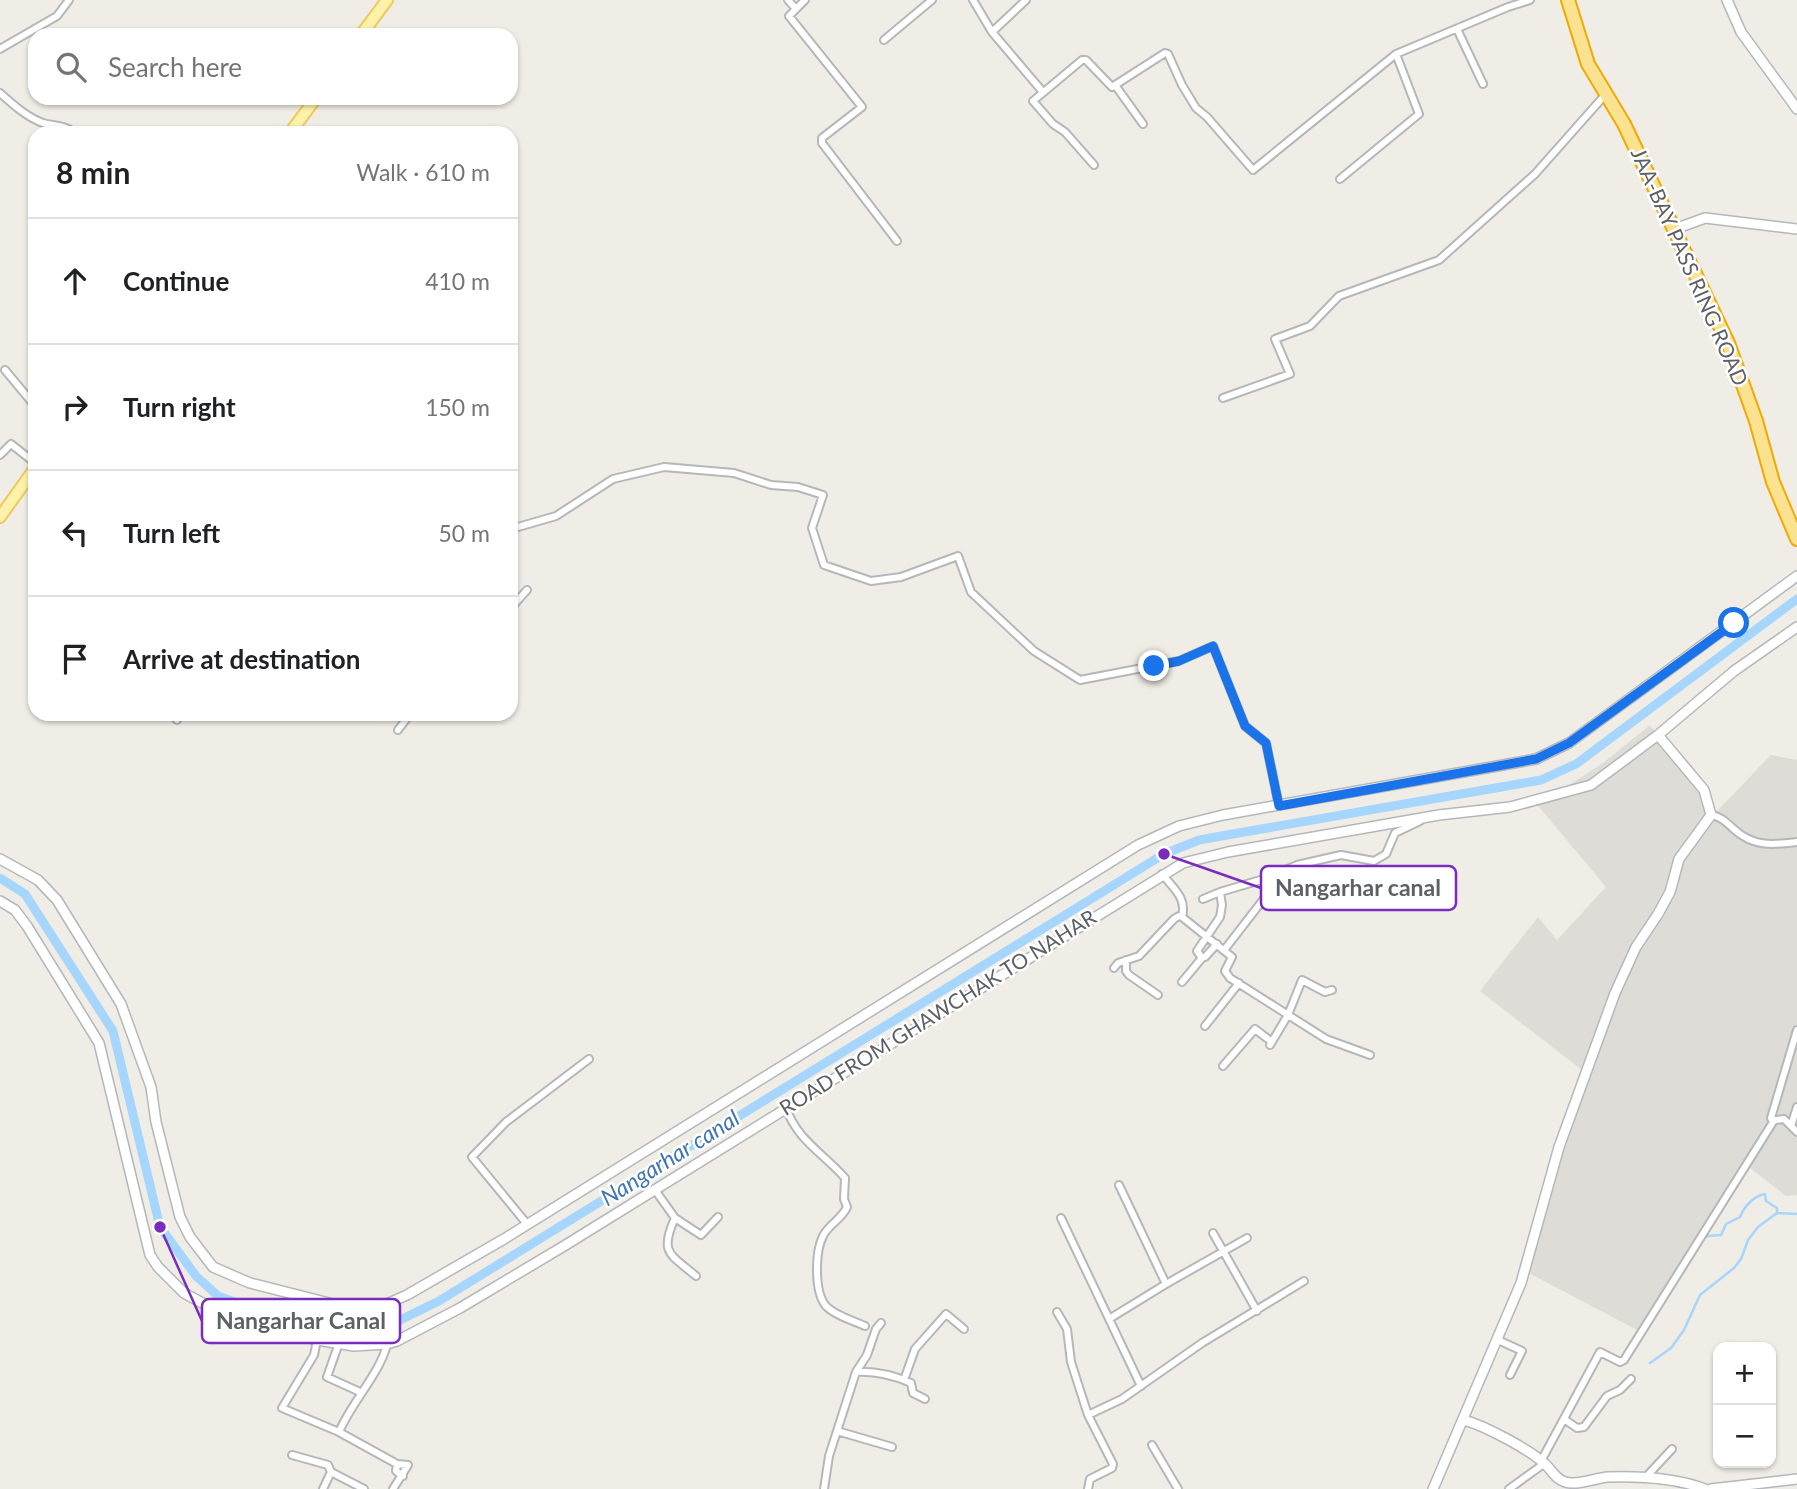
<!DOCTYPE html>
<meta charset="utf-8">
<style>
:root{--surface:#fff;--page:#f6f6f6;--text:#202124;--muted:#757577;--line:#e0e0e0}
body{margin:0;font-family:Lato,sans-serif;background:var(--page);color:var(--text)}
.controls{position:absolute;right:21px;bottom:21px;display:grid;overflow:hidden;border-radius:14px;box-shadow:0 2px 5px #0004}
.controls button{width:63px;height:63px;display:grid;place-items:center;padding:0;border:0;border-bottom:2px solid var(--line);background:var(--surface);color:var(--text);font:35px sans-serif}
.stop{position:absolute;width:21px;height:21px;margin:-16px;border:5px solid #1a73e8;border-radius:50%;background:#fff}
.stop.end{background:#1a73e8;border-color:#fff;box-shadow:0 2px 7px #0008}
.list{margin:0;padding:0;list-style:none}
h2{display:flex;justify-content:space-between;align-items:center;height:91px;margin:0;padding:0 28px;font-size:30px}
h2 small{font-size:23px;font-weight:400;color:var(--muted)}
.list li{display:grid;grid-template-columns:46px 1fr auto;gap:21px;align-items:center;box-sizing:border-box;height:126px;padding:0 28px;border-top:2px solid var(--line)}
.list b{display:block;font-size:26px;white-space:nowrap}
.list em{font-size:23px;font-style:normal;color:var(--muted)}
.icon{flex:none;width:38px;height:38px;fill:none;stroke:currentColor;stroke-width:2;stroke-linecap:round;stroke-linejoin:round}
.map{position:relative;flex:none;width:1797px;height:1489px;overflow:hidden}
.search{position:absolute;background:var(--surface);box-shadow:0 2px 5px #0004;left:28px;top:28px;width:490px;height:77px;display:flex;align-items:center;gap:18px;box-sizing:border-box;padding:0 24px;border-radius:21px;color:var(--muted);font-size:26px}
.panel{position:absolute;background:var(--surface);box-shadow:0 2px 5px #0004;left:28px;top:126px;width:490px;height:595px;border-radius:21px}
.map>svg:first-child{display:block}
</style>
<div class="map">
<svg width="1797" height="1489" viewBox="0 0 1797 1489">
<rect width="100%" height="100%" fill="#efede5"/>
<path fill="#dedcd7" d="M 1650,725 L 1717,811 L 1771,755 L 1797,760 L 1797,1195 L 1786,1196 L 1749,1167 L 1645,1334 L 1523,1270 L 1582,1070 L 1480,991 L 1538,917 L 1557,940 L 1606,887 L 1530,796 L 1569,785 L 1603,763 Z"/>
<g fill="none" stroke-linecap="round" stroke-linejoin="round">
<path stroke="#a6d6fe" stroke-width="2.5" d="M 1703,1239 L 1708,1236 L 1721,1235 L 1726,1224 L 1740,1217 C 1744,1207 1753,1196 1765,1194 L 1766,1201 L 1777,1208 L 1777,1213
M 1629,1358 L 1698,1248
M 1650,1363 L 1671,1348 L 1684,1330 L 1700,1295 L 1734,1268 L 1741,1259 L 1748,1240 L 1758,1227 L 1777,1213 L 1797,1214"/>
<path stroke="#a6d6fe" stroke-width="9" d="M 0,878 L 25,894 L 113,1031 L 160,1227 L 196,1276 L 218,1296 L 267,1314 L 346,1330 L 396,1322 L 439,1301 L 1164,854 L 1199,840 L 1541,780 L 1576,764 L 1797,599"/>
<defs>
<path id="street" d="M 788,0 L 796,9
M 805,0 L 789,16 L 862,107 L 822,138 L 822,143 L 897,241
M 973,0 L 992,32 L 1042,91
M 1457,29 L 1483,84
M 992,32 L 1026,0
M 884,40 L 932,0
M 0,49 L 57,16 L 69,0
M 1115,85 L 1143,124
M 0,93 C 13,104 26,117 43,123 C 54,126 65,125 75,133
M 1094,165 L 1065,132 L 1053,124 L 1033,101 L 1082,60 L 1086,60 L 1112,87 L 1165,53 L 1168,54 L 1182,85 L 1196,108 L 1207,117 L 1253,170 L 1396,54 L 1508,7 L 1530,0
M 1340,179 L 1419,114 L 1396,54
M 5,370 L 35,406
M 1223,398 L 1290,374 L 1275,339 L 1310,326 L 1339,296 L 1439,260 L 1535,174 L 1605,95
M 0,455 L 11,444 L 35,463
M 511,529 L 556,516 L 613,479 L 664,467 L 734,473 L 771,485 L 798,487 L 823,495 L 812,528 L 824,565 L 871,581 L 901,577 L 958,556 L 971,592 L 1034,651 L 1080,680 L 1179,661 L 1213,646 L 1245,726 L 1266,743 L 1279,806
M 511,608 L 527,590
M 171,714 L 177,720
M 398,730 L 410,714
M 1711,815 C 1725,817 1731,829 1743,836 C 1760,847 1778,844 1797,842
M 1162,874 C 1174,889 1187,898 1182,917 L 1232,957 L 1225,971 L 1230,978 L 1326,1039 L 1370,1055
M 1203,899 L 1220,892 L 1264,879 L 1297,865 L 1341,855 L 1374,861 L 1386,854 L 1395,833 L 1420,821
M 1225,949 L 1266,896 L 1264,879
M 1202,958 L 1205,957 L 1217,944
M 1126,960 L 1126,971 L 1129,975 L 1158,995
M 1114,968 L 1118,963 L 1139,956 L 1174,919 L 1179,916 L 1182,917
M 1182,982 L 1202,958 L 1197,951 L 1220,917 L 1222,905 L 1220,892
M 1205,1026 L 1239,983
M 1270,1045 L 1288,1015 L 1302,980 L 1325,992 L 1332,990
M 1223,1066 L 1255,1029 L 1272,1042
M 786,1108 C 798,1141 823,1153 845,1178 L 844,1199 L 847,1207 C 842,1219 828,1225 823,1236 C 815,1252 814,1292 826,1306 C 834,1315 854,1321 865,1326
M 1773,1122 L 1771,1118 L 1797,1030
M 1791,1126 L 1797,1107
M 1119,1185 L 1166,1284
M 655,1190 L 675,1218 C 659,1253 670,1254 696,1276
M 675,1218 L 701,1235 L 718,1217
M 1061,1218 L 1141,1386
M 527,1224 L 472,1157 L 506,1122 L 589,1059
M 1213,1233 L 1257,1311
M 1057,1312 L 1067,1329 L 1071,1362 L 1088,1415 L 1113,1464 L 1112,1468 L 1090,1479 L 1088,1489
M 1109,1319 L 1166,1284 L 1247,1238
M 317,1340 L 314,1355 L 282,1408 L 339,1432 L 397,1464 L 396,1471 L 403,1476
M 1498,1340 L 1522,1351 L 1510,1375
M 339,1343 L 327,1377 L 360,1392
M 856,1372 C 875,1371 893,1375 911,1383 L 913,1393 L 925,1399
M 904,1380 L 915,1349 L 946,1314 L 964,1329
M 1088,1415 L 1122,1399 L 1202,1343 L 1304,1281
M 1564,1419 L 1577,1428 L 1584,1427 L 1607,1396 L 1620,1390 L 1631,1379
M 837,1431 L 892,1447
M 339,1432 C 351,1403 381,1372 387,1344
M 1152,1445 L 1178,1489
M 292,1455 L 328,1465 L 331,1472 L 364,1489
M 1541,1461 L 1600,1352 L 1620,1362 L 1624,1360 L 1773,1122 L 1775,1120 L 1784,1119 L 1797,1132
M 1645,1478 L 1672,1449
M 323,1489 L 331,1472
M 393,1489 L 408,1465 L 397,1464
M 824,1489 L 829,1456 L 856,1372 L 867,1355 L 876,1329 L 881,1323
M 1509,1489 L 1545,1463"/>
<path id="secondary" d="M 1727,0 L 1741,32 L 1797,109
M 1675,229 L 1705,218 L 1797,229
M 0,859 L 38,880 L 57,900 L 121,1004 L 151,1087 L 156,1122 L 180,1217 L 190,1237 L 213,1267 L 250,1283 L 333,1304 L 364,1314 L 407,1295 L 504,1239 L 1138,845 L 1179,826 L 1223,815 L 1536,759 L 1569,743 L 1797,576
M 0,901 L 15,910 L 27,926 L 99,1043 L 150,1255 L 158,1267 L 184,1293 L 224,1315 L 317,1340 L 354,1346 L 387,1344 L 397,1341 L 460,1308 L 564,1246 L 1183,863 L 1228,852 L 1439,815 L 1510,807 L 1591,785 L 1658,735 L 1734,671 L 1797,627
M 1464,1420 C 1485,1426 1529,1449 1545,1464 C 1552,1470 1555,1479 1565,1482 C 1577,1486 1595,1478 1608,1477 C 1639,1476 1676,1478 1705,1489
M 1433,1489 L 1521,1283 L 1559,1147 L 1615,993 L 1636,947 L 1658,914 L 1670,892 L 1679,859 L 1711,815 L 1704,790 L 1658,735
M 1711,1489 L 1797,1479"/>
<path id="primary" d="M 361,35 L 387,0
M 290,133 L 316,98
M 0,517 L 35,468"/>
<path id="highway" d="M 1568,0 L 1588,64 L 1624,124 L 1728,343 L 1756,421 L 1773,482 L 1797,539"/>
</defs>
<use href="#street" stroke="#b5b7bb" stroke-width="10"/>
<use href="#secondary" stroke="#b4b7bc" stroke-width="12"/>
<use href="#primary" stroke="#efc95d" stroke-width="14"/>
<use href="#highway" stroke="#f0aa04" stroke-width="16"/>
<use href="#street" stroke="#fff" stroke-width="6"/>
<use href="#secondary" stroke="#fff" stroke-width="9"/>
<use href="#primary" stroke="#fef2ab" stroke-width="10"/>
<use href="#highway" stroke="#fbe290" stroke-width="12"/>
</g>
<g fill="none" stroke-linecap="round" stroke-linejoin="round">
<path stroke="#1a73e8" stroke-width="9" d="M 1154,666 L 1179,661 L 1213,646 L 1245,726 L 1266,743 L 1279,806 L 1536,759 L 1569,743 L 1734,623"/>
</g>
<g text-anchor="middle" stroke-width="5" stroke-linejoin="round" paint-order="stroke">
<g font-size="21" fill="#5d6065" stroke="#fff">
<text transform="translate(1689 267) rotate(66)" y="7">JAA-BAY PASS RING ROAD</text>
<text transform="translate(938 1013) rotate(-32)" y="7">ROAD FROM GHAWCHAK TO NAHAR</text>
</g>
<g font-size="23" font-style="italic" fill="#4276b0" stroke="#fff">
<text transform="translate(670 1158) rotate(-32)" y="8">Nangarhar canal</text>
</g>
</g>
<path fill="none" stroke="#7b2cbf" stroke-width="2.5" d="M1164 854L1261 888M160 1227L202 1321"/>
<g fill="#7b2cbf" stroke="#fff" stroke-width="2.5">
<circle cx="1164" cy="854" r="7"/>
<circle cx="160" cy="1227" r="7"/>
</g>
<g fill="#fff" stroke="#7b2cbf" stroke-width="2.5">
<rect x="1261" y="866" width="195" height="44" rx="7"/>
<rect x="202" y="1299" width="198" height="44" rx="7"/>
</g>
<g font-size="23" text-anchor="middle" font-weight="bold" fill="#5d6065">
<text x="1358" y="896">Nangarhar canal</text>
<text x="301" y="1329">Nangarhar Canal</text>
</g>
</svg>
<div class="controls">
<button>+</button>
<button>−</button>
</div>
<div class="stop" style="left:1734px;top:623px"></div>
<div class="stop end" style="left:1154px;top:666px"></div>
<div class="search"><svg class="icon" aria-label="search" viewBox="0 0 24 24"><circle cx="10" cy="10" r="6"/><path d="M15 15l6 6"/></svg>Search here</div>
<section class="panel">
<h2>8 min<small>Walk · 610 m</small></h2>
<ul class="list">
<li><svg class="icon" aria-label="ahead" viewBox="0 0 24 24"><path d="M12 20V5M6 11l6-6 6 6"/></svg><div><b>Continue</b></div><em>410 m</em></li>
<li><svg class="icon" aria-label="right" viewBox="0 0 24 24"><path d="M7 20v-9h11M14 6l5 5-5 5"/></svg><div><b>Turn right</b></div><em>150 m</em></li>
<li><svg class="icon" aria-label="left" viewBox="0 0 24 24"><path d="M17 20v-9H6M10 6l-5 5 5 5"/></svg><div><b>Turn left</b></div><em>50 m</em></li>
<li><svg class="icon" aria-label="arrive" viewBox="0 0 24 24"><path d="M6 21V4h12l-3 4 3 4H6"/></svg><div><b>Arrive at destination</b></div></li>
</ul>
</section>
</div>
